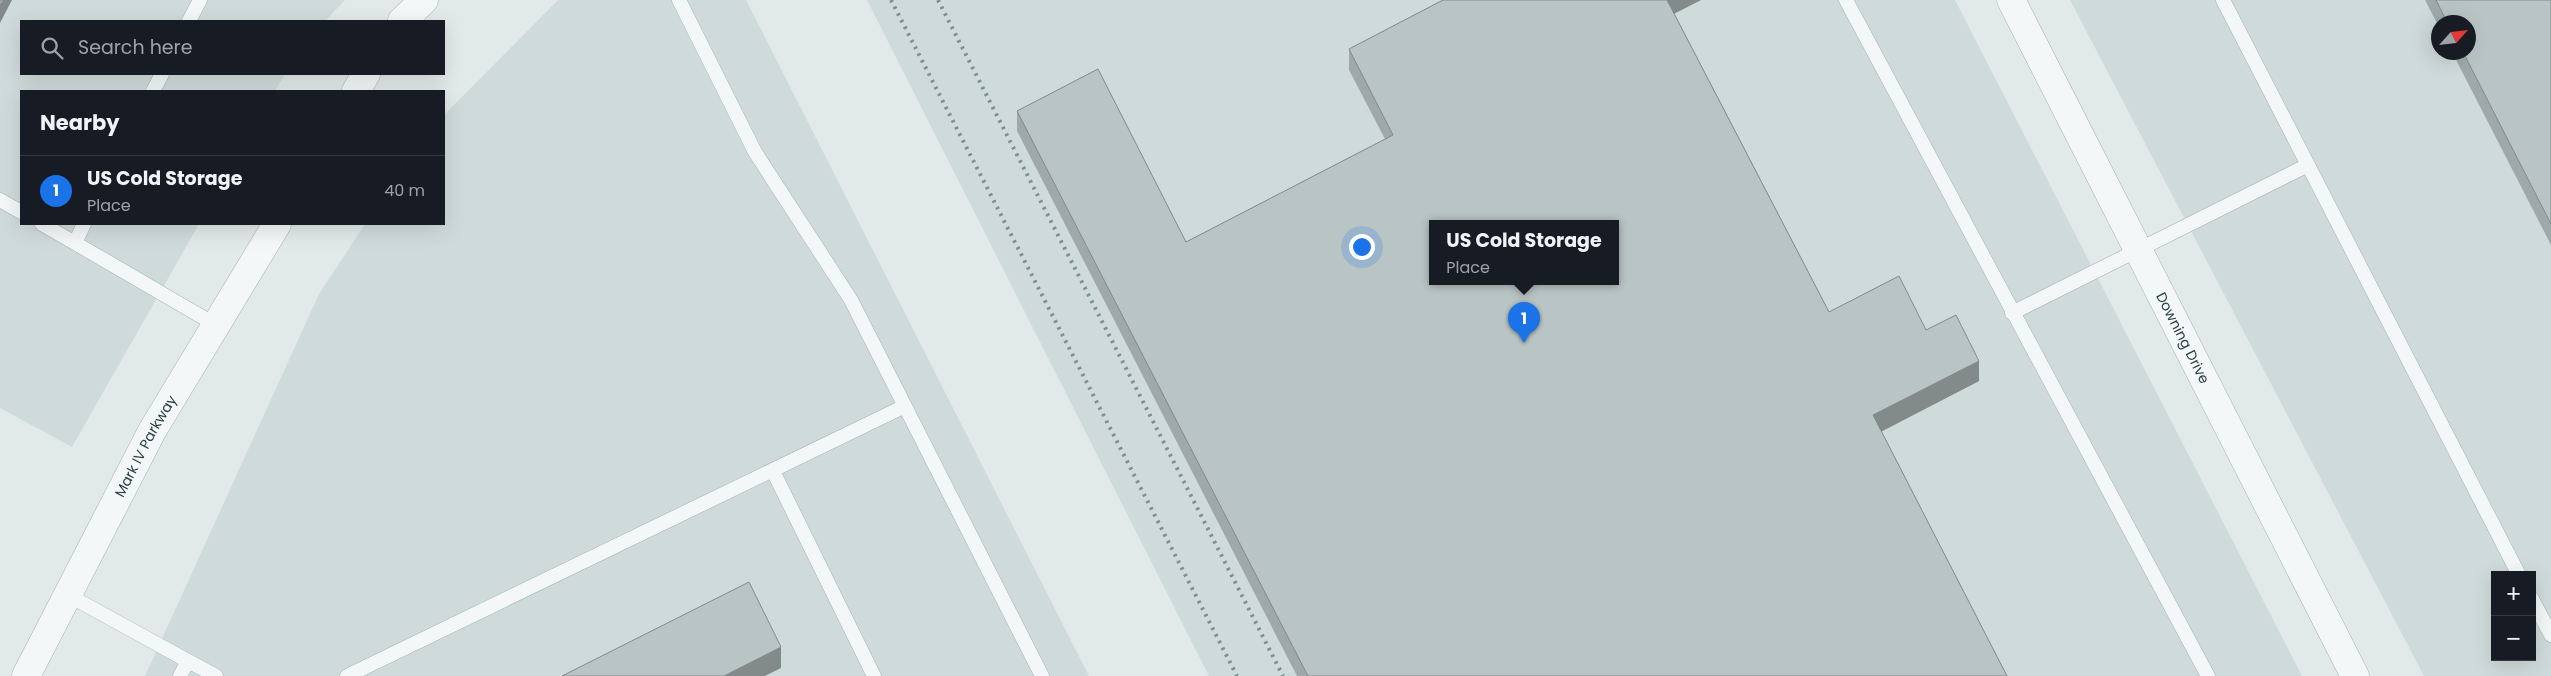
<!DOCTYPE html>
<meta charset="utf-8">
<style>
:root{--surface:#171b24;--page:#242831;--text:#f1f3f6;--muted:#9ea1a6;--line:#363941;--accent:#1a73e8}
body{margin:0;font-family:Poppins,sans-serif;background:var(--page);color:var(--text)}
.controls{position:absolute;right:15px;bottom:15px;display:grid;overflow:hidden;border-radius:0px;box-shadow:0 5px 20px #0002}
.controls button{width:45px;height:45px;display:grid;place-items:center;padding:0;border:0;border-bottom:1px solid var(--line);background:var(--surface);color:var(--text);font:25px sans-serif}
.compass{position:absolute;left:2431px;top:15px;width:45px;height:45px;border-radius:50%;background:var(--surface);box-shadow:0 5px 20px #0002;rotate:63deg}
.you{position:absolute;left:1361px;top:246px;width:18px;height:18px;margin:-12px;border:4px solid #fff;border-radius:50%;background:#1a73e8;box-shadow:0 0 0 8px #1a73e833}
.badge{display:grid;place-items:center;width:32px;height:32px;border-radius:50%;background:var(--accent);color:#fff;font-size:16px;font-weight:700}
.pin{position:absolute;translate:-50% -41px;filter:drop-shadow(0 1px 2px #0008)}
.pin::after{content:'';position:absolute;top:26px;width:18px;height:15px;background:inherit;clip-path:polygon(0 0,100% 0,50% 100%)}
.popup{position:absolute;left:1429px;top:220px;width:190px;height:65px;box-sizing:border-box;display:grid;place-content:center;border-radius:0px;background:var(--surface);filter:drop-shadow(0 1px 4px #0005);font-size:16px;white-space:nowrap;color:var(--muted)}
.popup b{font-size:19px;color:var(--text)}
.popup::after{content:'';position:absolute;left:50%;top:100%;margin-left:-10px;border:10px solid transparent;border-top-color:var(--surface)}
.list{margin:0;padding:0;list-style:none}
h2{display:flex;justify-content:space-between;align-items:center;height:65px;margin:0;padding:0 20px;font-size:21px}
h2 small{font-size:16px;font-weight:400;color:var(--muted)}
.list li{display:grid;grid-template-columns:32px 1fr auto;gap:15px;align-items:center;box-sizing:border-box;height:70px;padding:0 20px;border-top:1px solid var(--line)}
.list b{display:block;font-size:19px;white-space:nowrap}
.list p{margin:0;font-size:16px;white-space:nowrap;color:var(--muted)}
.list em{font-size:16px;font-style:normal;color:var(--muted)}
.icon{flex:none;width:28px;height:28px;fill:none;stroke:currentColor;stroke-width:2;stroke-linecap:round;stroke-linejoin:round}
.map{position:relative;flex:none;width:2551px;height:676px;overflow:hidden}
.search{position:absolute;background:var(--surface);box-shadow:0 5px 20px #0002;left:20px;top:20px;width:425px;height:55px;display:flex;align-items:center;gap:12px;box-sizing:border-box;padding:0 18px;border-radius:0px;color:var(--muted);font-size:19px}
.panel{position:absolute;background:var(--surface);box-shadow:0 5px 20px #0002;left:20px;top:90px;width:425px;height:135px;border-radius:0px}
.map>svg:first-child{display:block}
</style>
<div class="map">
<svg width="2551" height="676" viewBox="0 0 2551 676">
<rect width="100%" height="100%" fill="#e1e9e9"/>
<path fill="#cfdbda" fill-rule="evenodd" d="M 0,0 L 345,0 L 325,21 L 21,21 L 21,74 L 285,74 L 275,91 L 21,91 L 21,224 L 199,224 L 72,447 L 0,408 Z
M 558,0 L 746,0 L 1089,676 L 145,676 L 319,294 L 365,224 L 444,224 L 444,115 Z
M 867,0 L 1955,0 L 2302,676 L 1209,676 ZM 1433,224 L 1615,224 L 1615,282 L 1433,282 Z
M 2070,0 L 2551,0 L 2551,676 L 2424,676 ZM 2438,22 L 2468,22 L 2468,52 L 2438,52 ZM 2495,575 L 2532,575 L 2532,657 L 2495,657 Z"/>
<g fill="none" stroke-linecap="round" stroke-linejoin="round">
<defs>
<path id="lane" d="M 679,0 L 755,152 L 851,300 L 1042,676
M 1846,0 L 2208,676
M 2223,0 L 2519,575
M 189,21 L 200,0
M 153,91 L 162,74
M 0,200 L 21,212
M 42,224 L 75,243
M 84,224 L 75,243 L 216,325
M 2012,313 L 2308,165
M 773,471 L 874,676
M 68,595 L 188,661
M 2532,599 L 2551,635
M 180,676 L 188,661 L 216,676
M 347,676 L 905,406"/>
<g id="street">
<path id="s1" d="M 2011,0 L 2355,676"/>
<path d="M 402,21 L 424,0"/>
<path d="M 356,91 L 366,74"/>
<path id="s2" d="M 26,676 L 152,431 L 277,224"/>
</g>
</defs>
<use href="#lane" stroke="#a6b3b3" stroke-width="15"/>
<use href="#street" stroke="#a6b3b3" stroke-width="29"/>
<use href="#lane" stroke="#f4f7f7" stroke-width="14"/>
<use href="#street" stroke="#f4f7f7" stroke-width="28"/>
<path stroke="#7b9291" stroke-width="4" stroke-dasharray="2.5 5" stroke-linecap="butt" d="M 891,0 L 1237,676
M 938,0 L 1283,676"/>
</g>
<path fill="#9fa9a9" d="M 1443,0 L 1701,0 L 1674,13 L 1829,312 L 1926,330 L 1979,381 L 1881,431 L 2007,676 L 1297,676 L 1017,131 L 1017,111 L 1186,242 L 1385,139 L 1349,70 L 1349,49 Z
M 2425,0 L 2551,0 L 2551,245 L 2452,52 L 2468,52 L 2468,22 L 2438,22 L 2438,25 Z"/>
<path fill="#828a8a" d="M 3,0 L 12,0 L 0,23 L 0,6 Z
M 1666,0 L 1701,0 L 1666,18 Z
M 1979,361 L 1979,381 L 1873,436 L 1873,415 Z
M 781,647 L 781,668 L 765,676 L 724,676 Z"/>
<path fill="#b9c5c5" stroke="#828a8a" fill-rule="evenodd" d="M 0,0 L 3,0 L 0,6 Z
M 1443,0 L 1667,0 L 1829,312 L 1899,276 L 1926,330 L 1956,315 L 1979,361 L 1873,415 L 2007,676 L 1308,676 L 1017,111 L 1098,69 L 1186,242 L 1393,135 L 1349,49 ZM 1433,224 L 1615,224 L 1615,282 L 1433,282 Z
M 2436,0 L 2551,0 L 2551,224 L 2463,52 L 2468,52 L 2468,22 L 2447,22 Z
M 749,582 L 781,647 L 724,676 L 562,676 Z"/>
<g text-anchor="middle" stroke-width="4" stroke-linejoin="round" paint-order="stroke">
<g font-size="14" fill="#2a4040" stroke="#f1f6f6">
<text dy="5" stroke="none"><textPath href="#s1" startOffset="379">Downing Drive</textPath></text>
<text dy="5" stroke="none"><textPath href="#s2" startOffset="259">Mark IV Parkway</textPath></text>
</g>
</g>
</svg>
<div class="controls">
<button>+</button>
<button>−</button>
</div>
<svg class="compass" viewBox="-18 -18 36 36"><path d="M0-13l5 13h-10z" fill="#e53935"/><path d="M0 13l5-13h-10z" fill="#9ea1a6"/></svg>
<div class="you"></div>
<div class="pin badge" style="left:1524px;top:343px">1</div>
<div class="popup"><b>US Cold Storage</b>Place</div>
<div class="search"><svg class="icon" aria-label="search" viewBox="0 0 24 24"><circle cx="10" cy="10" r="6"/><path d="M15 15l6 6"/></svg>Search here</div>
<section class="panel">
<h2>Nearby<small></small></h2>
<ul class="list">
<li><span class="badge">1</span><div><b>US Cold Storage</b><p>Place</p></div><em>40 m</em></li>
</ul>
</section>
</div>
